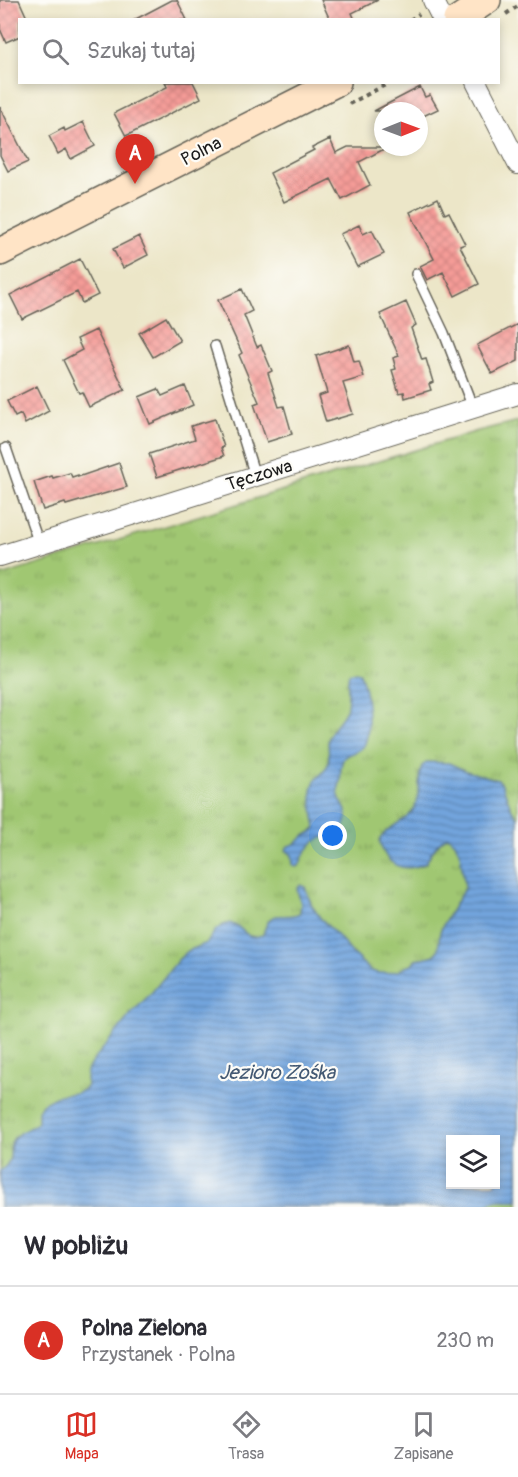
<!DOCTYPE html>
<html lang="pl">
<meta charset="utf-8">
<style>
:root{--surface:#fff;--page:#f7f7f7;--text:#2b2b33;--muted:#7c7c81;--line:#e1e1e2;--accent:#d93025}
body{margin:0;font-family:Pangolin,sans-serif;background:var(--page);color:var(--text)}
.controls{position:absolute;right:18px;bottom:18px;display:grid;overflow:hidden;border-radius:0px;box-shadow:0 3px 9px #0003}
.controls button{width:54px;height:54px;display:grid;place-items:center;padding:0;border:0;border-bottom:2px solid var(--line);background:var(--surface);color:var(--text);font:30px sans-serif}
.compass{position:absolute;left:374px;top:102px;width:54px;height:54px;border-radius:50%;background:var(--surface);box-shadow:0 3px 9px #0003;rotate:89deg}
.you{position:absolute;left:333px;top:836px;width:21px;height:21px;margin:-15px;border:4px solid #fff;border-radius:50%;background:#1a73e8;box-shadow:0 0 0 9px #1a73e833}
.badge{display:grid;place-items:center;width:39px;height:39px;border-radius:50%;background:var(--accent);color:#fff;font-size:20px;font-weight:700}
.pin{position:absolute;translate:-50% -50px;filter:drop-shadow(0 2px 3px #0008)}
.pin::after{content:'';position:absolute;top:32px;width:21px;height:18px;background:inherit;clip-path:polygon(0 0,100% 0,50% 100%)}
.list{margin:0;padding:0;list-style:none}
h2{display:flex;justify-content:space-between;align-items:center;height:78px;margin:0;padding:0 24px;font-size:26px}
h2 small{font-size:20px;font-weight:400;color:var(--muted)}
.list li{display:grid;grid-template-columns:39px 1fr auto;gap:18px;align-items:center;box-sizing:border-box;height:108px;padding:0 24px;border-top:2px solid var(--line)}
.list b{display:block;font-size:22px;white-space:nowrap}
.list p{margin:0;font-size:20px;white-space:nowrap;color:var(--muted)}
.list em{font-size:20px;font-style:normal;color:var(--muted)}
.icon{flex:none;width:33px;height:33px;fill:none;stroke:currentColor;stroke-width:2;stroke-linecap:round;stroke-linejoin:round}
.map{position:relative;flex:none;width:518px;height:1207px;overflow:hidden}
.search{position:absolute;background:var(--surface);box-shadow:0 3px 9px #0003;left:18px;right:18px;top:18px;height:66px;display:flex;align-items:center;gap:15px;box-sizing:border-box;padding:0 21px;border-radius:0px;color:var(--muted);font-size:22px}
.sheet{height:186px;background:var(--surface)}
nav{display:flex;justify-content:space-around;align-items:center;box-sizing:border-box;height:84px;border-top:2px solid var(--line);background:var(--surface);font-size:16px;color:var(--muted)}
nav a{display:grid;justify-items:center;gap:3px}
nav .on{color:var(--accent)}
.map>svg:first-child{display:block}
</style>
<div class="map">
<svg width="518" height="1207" viewBox="0 0 518 1207">
<defs>
<pattern id="grass-tufts" width="24" height="20" patternUnits="userSpaceOnUse" patternTransform="scale(1.5)"><rect width="24" height="20" fill="#a0c772"/><path d="M3 7l-1-3M5 7V3M7 7l1-3M15 17l-1-3M17 17v-4M19 17l1-3" fill="none" stroke="#89aa62"/></pattern>
<pattern id="water-rules" width="6" height="5" patternUnits="userSpaceOnUse" patternTransform="scale(1.5)"><rect width="6" height="5" fill="#72a4dd"/><path d="M0 2.5h6" fill="none" stroke="#5d85b2"/></pattern>
<pattern id="building-cross-hatch" width="8" height="8" patternUnits="userSpaceOnUse" patternTransform="scale(1.5)"><rect width="8" height="8" fill="#f59b97"/><path d="M0 0l8 8M0 8l8-8" fill="none" stroke="#d18582"/></pattern>
</defs>
<rect width="100%" height="100%" fill="#fdfcf7"/>
<filter id="ink" filterUnits="userSpaceOnUse"><feTurbulence type="fractalNoise" baseFrequency=".0167" numOctaves="2"/><feDisplacementMap in="SourceGraphic" scale="12" xChannelSelector="R" yChannelSelector="G"/><feConvolveMatrix kernelMatrix="1 2 1 2 8 2 1 2 1" color-interpolation-filters="sRGB"/></filter>
<filter id="wash" filterUnits="userSpaceOnUse"><feTurbulence type="fractalNoise" baseFrequency=".008" numOctaves="4" result="noise"/><feDisplacementMap in="SourceGraphic" scale="24" xChannelSelector="R" yChannelSelector="G"/><feGaussianBlur stdDeviation="1.35" result="paint"/><feColorMatrix in="noise" values="0 0 0 0 0 0 0 0 0 0 0 0 0 0 0 0 0 1.4 0 .05"/><feComposite in="paint" operator="in"/></filter>
<g filter="url(#wash)">
<rect width="100%" height="100%" fill="#ece6c8"/>
<path fill="url(#grass-tufts)" stroke="#5e7247" stroke-width="1.5" fill-rule="evenodd" d="M 518,421 L 518,1207 L 0,1207 L 0,576 L 478,431 ZM 450,1140 L 496,1140 L 496,1184 L 450,1184 Z"/>
<path fill="url(#water-rules)" stroke="#47607c" stroke-width="1.5" fill-rule="evenodd" d="M 355,671 L 359,672 C 367,685 373,737 362,748 C 352,757 343,750 341,768 C 340,773 341,777 340,782 C 340,785 338,788 338,791 C 339,805 352,810 345,825 C 340,836 326,835 317,840 C 308,846 303,855 299,866 L 296,867 L 293,865 L 292,855 L 286,850 L 288,846 C 296,845 298,841 304,836 C 309,833 313,833 316,828 C 314,814 307,790 317,778 C 321,774 326,771 328,764 C 331,756 326,745 329,737 C 332,727 342,720 346,710 C 350,698 346,685 349,673 Z
M 428,762 L 449,763 L 466,771 L 498,780 L 502,784 L 511,808 L 518,818 L 518,1200 C 512,1201 507,1200 502,1200 C 494,1200 487,1203 481,1207 L 0,1207 L 0,1171 C 19,1157 4,1151 14,1138 C 20,1130 31,1129 38,1122 L 38,1111 L 42,1104 L 59,1095 L 76,1093 L 85,1089 L 87,1085 L 86,1079 L 87,1071 L 92,1062 L 131,1014 L 153,991 L 178,960 L 188,951 L 207,943 L 215,931 L 223,925 L 230,923 L 237,926 L 249,936 L 255,937 L 263,935 C 271,904 281,922 300,913 L 301,904 L 297,889 L 301,885 L 305,887 L 312,906 L 321,919 L 339,937 L 352,953 L 370,970 L 377,973 L 387,973 L 398,971 L 412,964 L 415,960 L 435,955 L 438,950 L 440,932 L 444,923 L 465,887 L 460,854 L 455,842 L 448,836 C 438,841 431,853 426,863 C 409,871 392,870 383,851 C 382,847 378,842 381,838 C 388,825 408,822 415,807 C 421,794 417,779 422,766 ZM 450,1140 L 496,1140 L 496,1184 L 450,1184 Z"/>
<g id="blocks">
<path fill="url(#building-cross-hatch)" d="M 0,0 L 19,0 L 28,20 L 20,20 L 20,36 L 6,42 L 0,29 Z
M 172,0 L 177,0 L 187,20 L 134,20 Z
M 321,0 L 378,0 L 352,13 L 355,20 L 330,20 Z
M 165,82 L 193,82 L 201,98 L 126,136 L 114,113 L 167,87 Z
M 420,87 L 425,97 L 430,95 L 438,109 L 419,118 L 419,111 L 374,111 Z
M 0,107 L 28,162 L 8,171 L 0,155 Z
M 83,122 L 95,146 L 71,159 L 66,149 L 58,154 L 49,136 L 64,128 L 65,131 Z
M 330,139 L 336,153 L 348,147 L 388,147 L 359,162 L 370,185 L 342,200 L 331,179 L 284,202 L 270,173 L 314,150 L 312,148 Z
M 438,198 L 445,214 L 449,212 L 465,244 L 460,246 L 479,284 L 455,296 L 443,272 L 427,280 L 420,266 L 434,259 L 410,212 Z
M 359,225 L 363,234 L 372,230 L 384,254 L 357,267 L 340,234 Z
M 139,236 L 148,255 L 123,268 L 113,249 Z
M 80,259 L 98,295 L 82,303 L 77,292 L 22,319 L 10,295 Z
M 242,289 L 252,311 L 244,315 L 257,347 L 261,345 L 272,371 L 268,373 L 279,407 L 284,406 L 292,434 L 267,442 L 254,404 L 259,402 L 239,355 L 242,353 L 218,300 Z
M 406,302 L 416,325 L 411,328 L 422,360 L 426,359 L 433,382 L 429,384 L 431,390 L 405,398 L 404,392 L 399,393 L 392,370 L 396,369 L 393,358 L 399,356 L 380,314 Z
M 166,317 L 180,341 L 153,357 L 139,333 Z
M 518,324 L 518,361 L 492,374 L 477,345 Z
M 96,330 L 125,390 L 89,407 L 82,392 L 79,393 L 63,360 L 82,350 L 77,339 Z
M 349,345 L 354,362 L 359,361 L 364,377 L 343,383 L 353,414 L 326,422 L 318,396 L 327,393 L 316,356 Z
M 37,386 L 49,411 L 25,424 L 21,414 L 15,417 L 7,401 Z
M 185,386 L 193,405 L 150,424 L 139,397 L 158,389 L 162,396 Z
M 215,419 L 224,447 L 221,448 L 224,456 L 157,477 L 149,454 L 195,439 L 191,426 Z
M 119,463 L 127,487 L 66,505 L 65,503 L 43,510 L 34,482 L 52,476 L 53,478 L 70,473 L 72,477 L 78,475 L 78,477 Z"/>
</g>
</g>
<g filter="url(#ink)">
<use href="#blocks" fill-opacity="0" stroke="#656358" stroke-width="1.5"/>
<g fill="none" stroke-linecap="round" stroke-linejoin="round">
<defs>
<path id="lane" d="M 416,274 L 444,333 L 473,408
M 215,346 L 255,476
M 6,448 L 39,544"/>
<path id="street" d="M 433,0 L 443,20
M 476,82 L 518,164
M 0,556 L 518,394"/>
<path id="secondary" d="M 457,20 L 487,0
M 0,252 L 337,82"/>
</defs>
<use href="#lane" stroke="#656358" stroke-width="12"/>
<use href="#street" stroke="#656358" stroke-width="22"/>
<use href="#secondary" stroke="#656358" stroke-width="30"/>
<path stroke="#656358" stroke-width="4" stroke-dasharray="4.5 4.5" stroke-linecap="butt" d="M 506,14 L 518,6
M 410,20 L 419,14
M 349,104 L 391,82"/>
<use href="#lane" stroke="#fff" stroke-width="9"/>
<use href="#street" stroke="#fff" stroke-width="20"/>
<use href="#secondary" stroke="#ffe4c6" stroke-width="27"/>
</g>
</g>
<g text-anchor="middle" stroke-width="4.5" stroke-linejoin="round" paint-order="stroke">
<g font-size="18" fill="#1c1c1c" stroke="#fdfcf7">
<text transform="translate(201 151) rotate(-27)" y="6">Polna</text>
<text transform="translate(259 475) rotate(-17)" y="6">Tęczowa</text>
</g>
<g font-size="20" font-style="italic" fill="#435973" stroke="#fdfcf7">
<text x="277" y="1079">Jezioro Zośka</text>
</g>
</g>
</svg>
<div class="controls">
<button><svg class="icon" aria-label="layers" viewBox="0 0 24 24"><path d="M12 4l9 5-9 5-9-5zM3 14l9 5 9-5"/></svg></button>
</div>
<svg class="compass" viewBox="-18 -18 36 36"><path d="M0-13l5 13h-10z" fill="#e53935"/><path d="M0 13l5-13h-10z" fill="#7c7c81"/></svg>
<div class="you"></div>
<div class="pin badge" style="left:135px;top:184px">A</div>
<div class="search"><svg class="icon" aria-label="search" viewBox="0 0 24 24"><circle cx="10" cy="10" r="6"/><path d="M15 15l6 6"/></svg>Szukaj tutaj</div>
</div>
<section class="sheet">
<h2>W pobliżu<small></small></h2>
<ul class="list">
<li><span class="badge">A</span><div><b>Polna Zielona</b><p>Przystanek · Polna</p></div><em>230 m</em></li>
</ul>
</section>
<nav>
<a class="on"><svg class="icon" aria-label="map" viewBox="0 0 24 24"><path d="M3 6l6-2 6 2 6-2v14l-6 2-6-2-6 2zM9 4v14M15 6v14"/></svg>Mapa</a>
<a><svg class="icon" aria-label="directions" viewBox="0 0 24 24"><path d="M12 3l9 9-9 9-9-9zM9 14v-3h6M13 9l2 2-2 2"/></svg>Trasa</a>
<a><svg class="icon" aria-label="saved" viewBox="0 0 24 24"><path d="M7 4h10v16l-5-4-5 4z"/></svg>Zapisane</a>
</nav>
